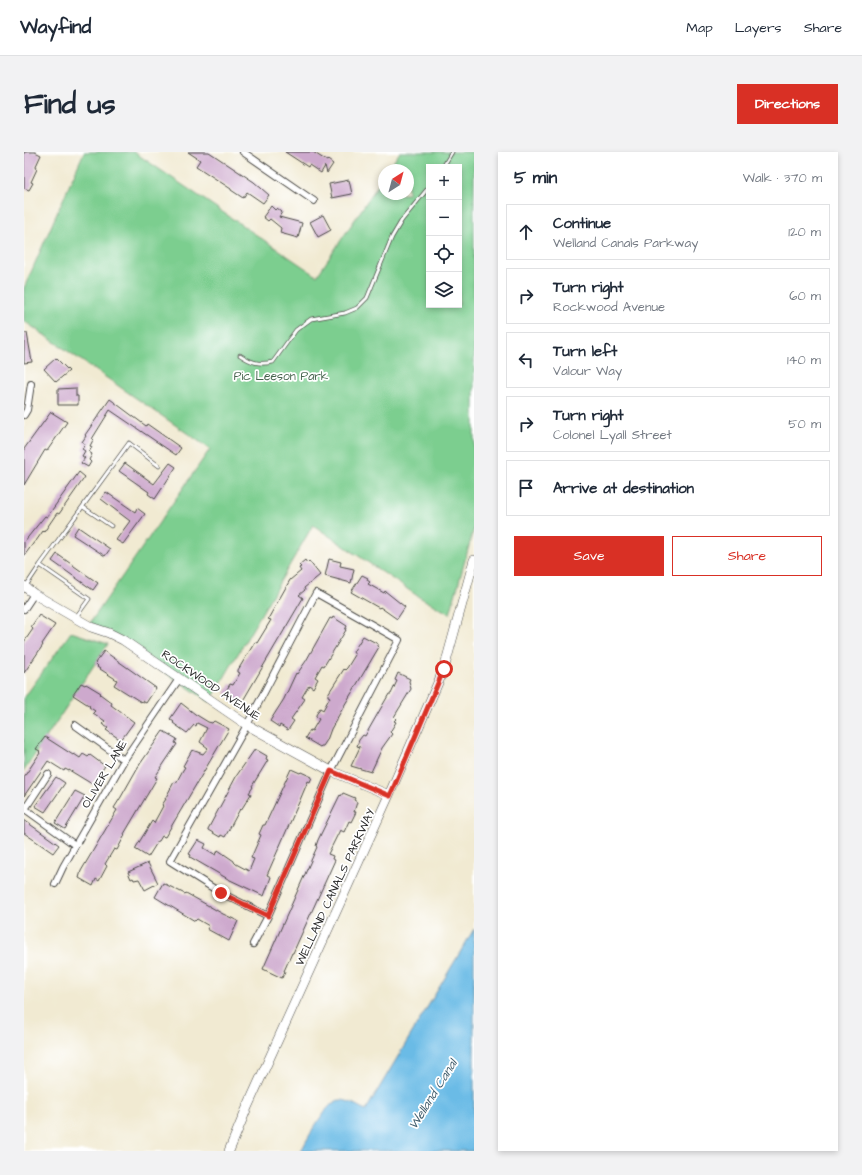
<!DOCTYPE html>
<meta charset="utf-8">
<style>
:root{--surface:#fff;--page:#f2f2f3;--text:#1f2937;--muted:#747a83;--line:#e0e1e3;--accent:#d93025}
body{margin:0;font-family:"Architects Daughter",sans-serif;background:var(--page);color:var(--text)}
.controls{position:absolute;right:12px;top:12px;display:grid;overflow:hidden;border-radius:0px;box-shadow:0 2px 6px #0003}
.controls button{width:36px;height:36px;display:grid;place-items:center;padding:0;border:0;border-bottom:1px solid var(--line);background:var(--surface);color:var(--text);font:20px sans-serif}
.compass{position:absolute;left:354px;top:12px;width:36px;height:36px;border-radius:50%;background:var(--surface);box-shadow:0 2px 6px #0003;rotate:36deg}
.stop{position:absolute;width:12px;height:12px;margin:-9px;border:3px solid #d93025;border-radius:50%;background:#fff}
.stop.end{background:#d93025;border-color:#fff;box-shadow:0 1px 4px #0008}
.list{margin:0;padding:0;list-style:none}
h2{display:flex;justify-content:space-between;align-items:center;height:52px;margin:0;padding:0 16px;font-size:17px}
h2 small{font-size:13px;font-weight:400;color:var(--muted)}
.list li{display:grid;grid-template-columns:26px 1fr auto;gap:12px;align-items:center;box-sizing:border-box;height:56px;margin:0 8px 8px;padding:0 8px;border:1px solid var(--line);border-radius:0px}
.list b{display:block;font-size:15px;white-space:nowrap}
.list p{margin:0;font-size:13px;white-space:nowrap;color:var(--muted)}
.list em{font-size:13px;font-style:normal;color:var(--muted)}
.actions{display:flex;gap:8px;padding:12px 16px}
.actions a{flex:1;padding:9px 0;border:1px solid var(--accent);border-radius:0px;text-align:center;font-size:14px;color:var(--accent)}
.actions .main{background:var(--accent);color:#fff}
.icon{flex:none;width:22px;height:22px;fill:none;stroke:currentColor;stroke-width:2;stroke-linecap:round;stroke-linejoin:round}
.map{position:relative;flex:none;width:450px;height:999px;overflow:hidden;border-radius:0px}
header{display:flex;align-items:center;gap:24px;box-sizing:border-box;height:56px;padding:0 20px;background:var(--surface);border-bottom:1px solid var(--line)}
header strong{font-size:19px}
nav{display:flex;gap:22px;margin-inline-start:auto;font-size:14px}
.intro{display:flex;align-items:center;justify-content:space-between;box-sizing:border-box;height:96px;padding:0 24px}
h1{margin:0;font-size:28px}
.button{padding:10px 18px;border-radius:0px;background:var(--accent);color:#fff;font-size:14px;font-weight:700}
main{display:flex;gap:24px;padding:0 24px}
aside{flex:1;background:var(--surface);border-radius:0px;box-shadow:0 2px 6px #0003}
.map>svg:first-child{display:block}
</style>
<header>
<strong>Wayfind</strong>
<nav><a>Map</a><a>Layers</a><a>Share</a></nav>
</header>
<div class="intro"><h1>Find us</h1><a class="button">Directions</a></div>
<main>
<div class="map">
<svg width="450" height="999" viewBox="0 0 450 999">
<rect width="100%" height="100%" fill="#fff"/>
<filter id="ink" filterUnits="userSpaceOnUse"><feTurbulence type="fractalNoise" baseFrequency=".025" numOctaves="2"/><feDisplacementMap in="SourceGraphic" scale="8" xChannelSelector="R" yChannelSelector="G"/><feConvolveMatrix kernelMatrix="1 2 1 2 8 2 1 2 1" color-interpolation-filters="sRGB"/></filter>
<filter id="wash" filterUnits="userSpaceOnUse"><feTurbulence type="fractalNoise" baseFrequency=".012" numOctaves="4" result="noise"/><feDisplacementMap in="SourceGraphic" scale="16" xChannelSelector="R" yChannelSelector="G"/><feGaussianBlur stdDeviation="0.9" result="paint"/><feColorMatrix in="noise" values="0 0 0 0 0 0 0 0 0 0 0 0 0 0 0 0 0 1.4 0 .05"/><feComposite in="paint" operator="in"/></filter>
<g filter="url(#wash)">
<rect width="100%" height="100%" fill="#f1ead2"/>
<path fill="#7cce8f" stroke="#547c5d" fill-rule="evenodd" d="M 60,0 L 110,0 L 293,124 L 360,24 L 360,42 L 384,42 L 384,18 L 364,18 L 376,0 L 450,0 L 450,376 L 426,462 L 395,445 L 289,373 L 186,550 L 66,471 L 186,297 L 0,169 L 0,136 ZM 405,15 L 435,15 L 435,153 L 405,153 Z
M 47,480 L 84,492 L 0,619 L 0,546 Z"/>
<path fill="#6abbe6" stroke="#4a7388" d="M 450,777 L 450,999 L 277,999 C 283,988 303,948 316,948 C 326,948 334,955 342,958 Z"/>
<g id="blocks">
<path fill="#cda9cd" d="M 0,0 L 11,0 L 17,3 L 11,16 L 13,17 L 7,30 L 9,31 L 5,38 L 0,36 Z
M 164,0 L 185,0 L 230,30 L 245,43 L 239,51 L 223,40 L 219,46 L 207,38 L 207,37 L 172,14 L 176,8 Z
M 261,0 L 289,0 L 303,9 L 304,8 L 309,12 L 303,21 L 301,14 L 297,21 L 285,13 L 284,15 Z
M 325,28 L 328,42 L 308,46 L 305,32 Z
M 247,54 L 251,58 L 253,56 L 258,60 L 255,65 L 278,71 L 274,86 L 256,81 L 257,76 L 246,67 L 244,69 L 239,65 Z
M 299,63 L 307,78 L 294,85 L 286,70 Z
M 0,181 L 3,181 L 8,210 L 0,211 Z
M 32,206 L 45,219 L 32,230 L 20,217 Z
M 52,236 L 52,244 L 54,244 L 54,253 L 34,253 L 34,237 Z
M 86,247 L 122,274 L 123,272 L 157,296 L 152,303 L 86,258 L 68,287 L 69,288 L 66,294 L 68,295 L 65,300 L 68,302 L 65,308 L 67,310 L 64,315 L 57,311 L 61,306 L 58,304 L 61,299 L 58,297 L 61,292 L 58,290 L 62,284 L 61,283 Z
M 27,260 L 43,270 L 23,299 L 21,298 L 0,333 L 0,297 Z
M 101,311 L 130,332 L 146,311 L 152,315 L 131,347 L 124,342 L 125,340 L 95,319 Z
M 55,320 L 61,325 L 35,362 L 33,361 L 20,380 L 19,379 L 12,389 L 11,389 L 0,404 L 0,390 L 21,364 L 23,365 Z
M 82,340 L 111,360 L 113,356 L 121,362 L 99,392 L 92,388 L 106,369 L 77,347 Z
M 54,375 L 86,397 L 81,404 L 49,383 Z
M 33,402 L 74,431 L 69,438 L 28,409 Z
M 305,407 L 317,410 L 316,414 L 330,417 L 327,431 L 301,424 Z
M 281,408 L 283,411 L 285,409 L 296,423 L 280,436 L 281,438 L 275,443 L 279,446 L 217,552 L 201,541 L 206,532 L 209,533 L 216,521 L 214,520 L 214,518 L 231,490 L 233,491 L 247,468 L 244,467 L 266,428 L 277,419 L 275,416 L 277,415 L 275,413 Z
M 338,423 L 344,426 L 343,428 L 346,430 L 344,432 L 360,441 L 361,439 L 381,455 L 373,467 L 356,455 L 355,456 L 327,440 Z
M 15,463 L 31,473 L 18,492 L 19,493 L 0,521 L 0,490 L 9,477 L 7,475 Z
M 309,465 L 323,474 L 321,478 L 322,478 L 303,509 L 300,514 L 298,513 L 291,525 L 294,527 L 289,536 L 285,533 L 278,545 L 281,547 L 267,567 L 270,569 L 264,578 L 256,573 L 255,575 L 246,569 L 260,547 L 272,521 L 273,522 L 282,509 L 306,466 L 308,467 Z
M 339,484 L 354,492 L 354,494 L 355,495 L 320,554 L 307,577 L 303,588 L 299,594 L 297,594 L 296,595 L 281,586 L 286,578 L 288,579 L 295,567 L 292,565 L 292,563 L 296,556 L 299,558 L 306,545 L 304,544 L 304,542 L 320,517 L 321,518 L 323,516 L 331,503 L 329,500 Z
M 80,499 L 132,536 L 122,551 L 118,549 L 117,550 L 90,533 L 93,528 L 73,515 L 74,514 L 71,511 Z
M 374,521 L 386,527 L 385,529 L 387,537 L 370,565 L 372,567 L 370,569 L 372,570 L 366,580 L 368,582 L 358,596 L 347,620 L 327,614 L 336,595 L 333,594 L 335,588 L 339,583 L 341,584 L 365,542 L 367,542 L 373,529 L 371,528 Z
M 57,531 L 61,533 L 62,532 L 77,541 L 76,542 L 88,551 L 87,553 L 110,570 L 97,588 L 82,578 L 84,576 L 78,572 L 81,569 L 69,561 L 71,559 L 65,555 L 66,554 L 49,543 Z
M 157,551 L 171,562 L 184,570 L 188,571 L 190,569 L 205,577 L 141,685 L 138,684 L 135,689 L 134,689 L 124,705 L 111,697 L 128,669 L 130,671 L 132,667 L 139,654 L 138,653 L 142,647 L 141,647 L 150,630 L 152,631 L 159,618 L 161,615 L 159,614 L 168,598 L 179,602 L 184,596 L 176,590 L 183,576 L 173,571 L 172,574 L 170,573 L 163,581 L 149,571 L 150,570 L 146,567 Z
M 139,579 L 153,587 L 151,591 L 153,592 L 131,625 L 133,626 L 100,682 L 101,683 L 93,698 L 90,697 L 81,712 L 83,714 L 75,729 L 72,727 L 69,734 L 55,726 L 57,719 L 93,658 L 90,656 L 97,645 L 114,615 Z
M 21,585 L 49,603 L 50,602 L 56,606 L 59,602 L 64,605 L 66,603 L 81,614 L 68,632 L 45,618 L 45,619 L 41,617 L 40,619 L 24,609 L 0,644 L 0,625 L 16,601 L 15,600 L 16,599 L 12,597 Z
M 231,597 L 243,604 L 242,607 L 244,608 L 228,634 L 229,635 L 225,641 L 227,642 L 217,658 L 216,657 L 201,685 L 197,683 L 196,685 L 184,678 L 184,677 L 213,623 Z
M 267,617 L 276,621 L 277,620 L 288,625 L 286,630 L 284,629 L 276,648 L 243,723 L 247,725 L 240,744 L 204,727 L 166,705 L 167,703 L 165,702 L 174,688 L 182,692 L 180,696 L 192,703 L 194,698 L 210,709 L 210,710 L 212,712 L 225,719 L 230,707 L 227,706 L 237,683 L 235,682 L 239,673 L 241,673 Z
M 32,625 L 41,631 L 21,660 L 11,654 Z
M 51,639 L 61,644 L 41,677 L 31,671 Z
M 319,641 L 331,646 L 330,648 L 333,650 L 330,660 L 332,660 L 327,670 L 325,669 L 320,680 L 316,678 L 304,702 L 309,704 L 308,707 L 311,708 L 269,801 L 268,801 L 260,819 L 261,819 L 258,826 L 239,817 L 293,695 L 292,694 L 294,688 L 316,643 L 317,644 Z
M 0,668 L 35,693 L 29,701 L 0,681 Z
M 124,711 L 134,731 L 121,738 L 115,727 L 110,728 L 109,726 L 107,727 L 104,720 Z
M 139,731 L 161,742 L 162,741 L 199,762 L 214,769 L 205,789 L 183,777 L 185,774 L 173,767 L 171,769 L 131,745 Z"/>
</g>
</g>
<g filter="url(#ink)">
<use href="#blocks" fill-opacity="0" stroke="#494844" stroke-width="1"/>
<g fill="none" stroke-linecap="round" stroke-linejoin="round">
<defs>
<path id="lane" d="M 419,15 L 428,0
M 216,203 C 228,211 235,213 249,210 L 272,178 L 287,167 L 321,161 L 333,156 L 343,146 L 368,85 L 378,68 L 405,35
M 59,355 L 87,374
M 16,413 L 105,291 L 135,314
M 2,434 L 16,413 L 65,447 L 52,465"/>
<path id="street" d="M 219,0 L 290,49
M 0,263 L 3,258 L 7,232
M 0,457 L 10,442
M 51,573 L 100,608
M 24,622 L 1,657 L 51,693
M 31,732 L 39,715 L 100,608 L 155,527
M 229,792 L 244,764 L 307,619 L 375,488 L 292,441 L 223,573 L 146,709 L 197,741 L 244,764"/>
<path id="secondary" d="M 0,434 L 10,442 L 67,475 L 85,481 L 99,488 L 223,573 L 307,619 L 365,643
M 205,999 L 222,958 L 365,643 L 420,517 L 450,408"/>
</defs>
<use href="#lane" stroke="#494844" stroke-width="4.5"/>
<use href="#street" stroke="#494844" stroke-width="8"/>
<use href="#secondary" stroke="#494844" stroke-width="10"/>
<use href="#lane" stroke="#fff" stroke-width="3"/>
<use href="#street" stroke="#fff" stroke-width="6"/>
<use href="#secondary" stroke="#fff" stroke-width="9"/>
</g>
</g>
<g fill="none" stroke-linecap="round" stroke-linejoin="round" filter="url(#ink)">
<path stroke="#d93025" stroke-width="5" d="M 197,741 L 244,764 L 307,619 L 366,644 L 420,517"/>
</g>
<g text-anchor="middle" stroke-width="3.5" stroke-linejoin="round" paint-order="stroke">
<g font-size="12" fill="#47644e" stroke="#fff">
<text x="257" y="228">Pic Leeson Park</text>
</g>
<g font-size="12" fill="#2b2b2b" stroke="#fff">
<text transform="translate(187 533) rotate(34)" y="4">ROCKWOOD AVENUE</text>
<text transform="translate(80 622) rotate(-59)" y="4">OLIVER LANE</text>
<text transform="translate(311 735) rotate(-65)" y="4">WELLAND CANALS PARKWAY</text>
</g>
<g font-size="13" font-style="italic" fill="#415d6c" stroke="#fff">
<text transform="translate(408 942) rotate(-58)" y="5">Welland Canal</text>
</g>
</g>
</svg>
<div class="controls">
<button>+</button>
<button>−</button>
<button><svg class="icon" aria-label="locate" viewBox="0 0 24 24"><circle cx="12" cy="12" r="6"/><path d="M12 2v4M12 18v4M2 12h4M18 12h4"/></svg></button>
<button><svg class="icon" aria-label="layers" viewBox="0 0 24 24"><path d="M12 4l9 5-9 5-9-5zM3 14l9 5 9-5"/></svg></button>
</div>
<svg class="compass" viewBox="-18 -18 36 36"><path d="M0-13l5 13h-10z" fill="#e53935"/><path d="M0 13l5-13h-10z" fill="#747a83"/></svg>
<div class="stop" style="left:420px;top:517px"></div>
<div class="stop end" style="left:197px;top:741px"></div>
</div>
<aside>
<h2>5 min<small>Walk · 370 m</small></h2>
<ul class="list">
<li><svg class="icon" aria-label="ahead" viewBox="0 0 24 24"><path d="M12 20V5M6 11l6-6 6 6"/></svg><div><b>Continue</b><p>Welland Canals Parkway</p></div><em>120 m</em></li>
<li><svg class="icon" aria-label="right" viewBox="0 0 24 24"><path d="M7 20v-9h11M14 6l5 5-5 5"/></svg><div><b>Turn right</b><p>Rockwood Avenue</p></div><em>60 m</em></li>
<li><svg class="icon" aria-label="left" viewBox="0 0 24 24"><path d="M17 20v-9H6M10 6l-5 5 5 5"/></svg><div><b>Turn left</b><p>Valour Way</p></div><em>140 m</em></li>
<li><svg class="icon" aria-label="right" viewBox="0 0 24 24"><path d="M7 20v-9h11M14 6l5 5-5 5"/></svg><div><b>Turn right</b><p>Colonel Lyall Street</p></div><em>50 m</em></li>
<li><svg class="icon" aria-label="arrive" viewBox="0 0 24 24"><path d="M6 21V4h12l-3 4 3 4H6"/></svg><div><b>Arrive at destination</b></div></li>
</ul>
<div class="actions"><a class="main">Save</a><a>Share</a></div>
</aside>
</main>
